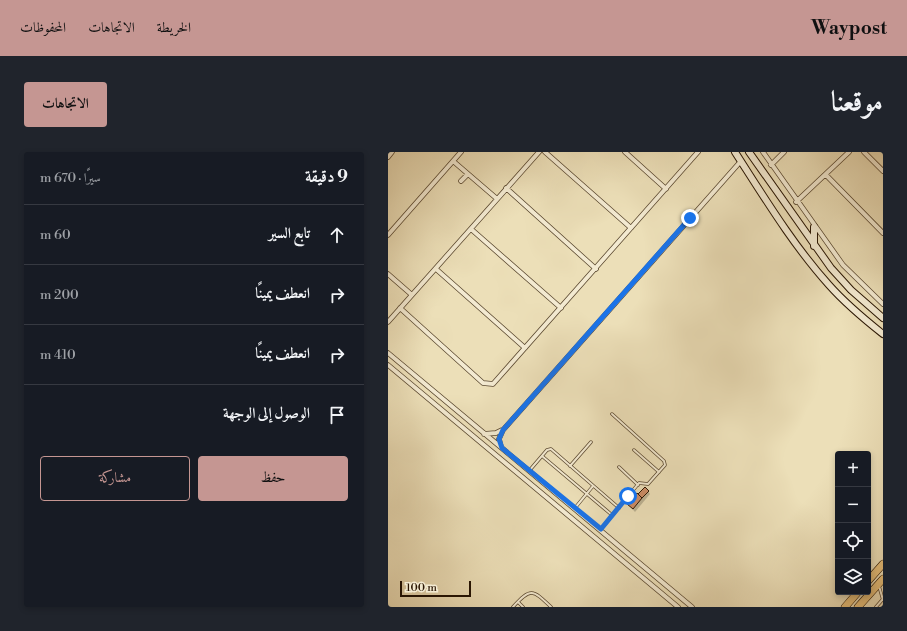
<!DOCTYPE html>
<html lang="ar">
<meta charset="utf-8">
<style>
:root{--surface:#171b24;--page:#20242c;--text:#f1f3f6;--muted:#9ea1a6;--line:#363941;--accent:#c59692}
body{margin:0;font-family:"Libre Bodoni",Amiri,serif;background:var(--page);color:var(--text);direction:rtl}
.controls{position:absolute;right:12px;bottom:12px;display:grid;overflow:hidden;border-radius:4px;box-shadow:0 2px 6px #0003}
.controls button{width:36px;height:36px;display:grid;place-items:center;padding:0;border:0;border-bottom:1px solid var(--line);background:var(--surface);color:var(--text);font:20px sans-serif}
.scale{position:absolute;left:12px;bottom:10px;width:71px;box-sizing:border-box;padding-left:4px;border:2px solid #2a1603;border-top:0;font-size:11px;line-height:14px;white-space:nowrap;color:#2a1603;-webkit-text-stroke:3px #f3ead1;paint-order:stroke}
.stop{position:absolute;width:12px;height:12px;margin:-9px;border:3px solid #1a73e8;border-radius:50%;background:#fff}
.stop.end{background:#1a73e8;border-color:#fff;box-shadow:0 1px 4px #0008}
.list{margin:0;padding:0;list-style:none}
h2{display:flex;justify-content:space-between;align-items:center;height:52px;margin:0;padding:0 16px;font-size:17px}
h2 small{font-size:13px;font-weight:400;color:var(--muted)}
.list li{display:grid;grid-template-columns:26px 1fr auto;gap:12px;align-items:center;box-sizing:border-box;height:60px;padding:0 16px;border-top:1px solid var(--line)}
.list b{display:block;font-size:15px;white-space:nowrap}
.list em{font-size:13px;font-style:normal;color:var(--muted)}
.actions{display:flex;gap:8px;padding:12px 16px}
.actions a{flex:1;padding:9px 0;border:1px solid var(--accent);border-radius:4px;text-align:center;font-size:14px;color:var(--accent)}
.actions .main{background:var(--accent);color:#111}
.icon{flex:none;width:22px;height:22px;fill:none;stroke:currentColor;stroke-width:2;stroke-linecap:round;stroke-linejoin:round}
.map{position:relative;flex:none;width:495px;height:455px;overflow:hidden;direction:ltr;border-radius:4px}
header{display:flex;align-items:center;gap:24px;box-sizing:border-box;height:56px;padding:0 20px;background:var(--accent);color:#111}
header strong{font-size:19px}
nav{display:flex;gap:22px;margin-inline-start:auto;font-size:14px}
.intro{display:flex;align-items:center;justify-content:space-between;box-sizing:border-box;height:96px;padding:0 24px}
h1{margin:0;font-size:28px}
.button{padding:10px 18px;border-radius:4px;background:var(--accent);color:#111;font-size:14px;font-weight:700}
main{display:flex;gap:24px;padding:0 24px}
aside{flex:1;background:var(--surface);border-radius:4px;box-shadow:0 2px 6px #0003}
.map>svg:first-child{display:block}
</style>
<header>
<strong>Waypost</strong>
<nav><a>الخريطة</a><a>الاتجاهات</a><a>المحفوظات</a></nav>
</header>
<div class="intro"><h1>موقعنا</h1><a class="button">الاتجاهات</a></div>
<main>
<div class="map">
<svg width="495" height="455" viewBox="0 0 495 455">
<rect width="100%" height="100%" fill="#ecdfb8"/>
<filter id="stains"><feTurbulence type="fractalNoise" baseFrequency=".005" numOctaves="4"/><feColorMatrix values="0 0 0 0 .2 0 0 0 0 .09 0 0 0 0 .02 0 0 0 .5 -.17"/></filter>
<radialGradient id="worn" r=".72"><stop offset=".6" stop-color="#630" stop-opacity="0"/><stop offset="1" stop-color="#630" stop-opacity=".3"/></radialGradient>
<path fill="#0003" d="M 260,339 L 262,342 L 247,360 L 240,352 L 250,344 Z"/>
<path fill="#cd8d66" stroke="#2a1603" d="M 257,335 L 261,339 L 254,346 L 250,342 Z
M 249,341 L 254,346 L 245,357 L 239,352 Z"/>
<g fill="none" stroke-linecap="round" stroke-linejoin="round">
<defs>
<path id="lane" d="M 246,298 L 271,320
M 154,304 L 224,363
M 182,314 L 203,290
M 231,315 L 250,333
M 141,319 L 159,298 L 163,297 L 231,356
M 187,356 L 205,334
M 213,377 L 251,331 L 260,332 L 277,313 L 276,309 L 224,262
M 491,434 L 495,448
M 130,450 L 135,455
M 125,455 C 143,435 145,438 163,455
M 488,455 L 495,447"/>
<path id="street" d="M 157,0 L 243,76
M 237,0 L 278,37
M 375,0 L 455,113 L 495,152
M 476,0 L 495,19
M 0,5 L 4,0
M 65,9 L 108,46
M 383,13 L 396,0
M 438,23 L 495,81
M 73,29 L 80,22
M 118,36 L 208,117
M 408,50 L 461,0
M 83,77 L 173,156
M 0,83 L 73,0
M 48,117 L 137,196
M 0,122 L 24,143
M 12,156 L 95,231 L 105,232 L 310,0
M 0,170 L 151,0
M 0,201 L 304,455
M 0,213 L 290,455
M 96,282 L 108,281 L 114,278
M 113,295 L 111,287 L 115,278 L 353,9"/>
<path id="secondary" d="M 347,0 C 376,45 405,93 441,133 C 457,151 476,167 495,182
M 361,0 L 443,116 L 463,138 L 495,166
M 426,94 L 426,75"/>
<path id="primary" d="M 480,429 L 495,412
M 457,455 L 470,440
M 470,455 L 495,427"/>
</defs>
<use href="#lane" stroke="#5a4830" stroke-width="3.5"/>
<use href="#street" stroke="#5a4830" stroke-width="5.5"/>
<use href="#secondary" stroke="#2a1603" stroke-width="8"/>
<use href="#primary" stroke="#2a1603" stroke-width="8"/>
<use href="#lane" stroke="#f3ead1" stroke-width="2"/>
<use href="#street" stroke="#f3ead1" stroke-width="4"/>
<use href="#secondary" stroke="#f3ead1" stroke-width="6"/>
<use href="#primary" stroke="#e6c07c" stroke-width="7"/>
</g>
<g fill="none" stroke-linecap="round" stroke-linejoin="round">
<path stroke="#1a73e8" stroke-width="5" d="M 240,344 L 213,377 L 114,296 L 111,287 L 115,278 L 302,66"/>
</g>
<rect width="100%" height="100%" filter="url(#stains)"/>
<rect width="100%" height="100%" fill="url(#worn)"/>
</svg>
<div class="controls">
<button>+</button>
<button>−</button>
<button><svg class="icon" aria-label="locate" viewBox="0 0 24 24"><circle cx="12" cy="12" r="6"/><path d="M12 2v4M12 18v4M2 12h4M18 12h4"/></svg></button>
<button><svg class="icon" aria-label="layers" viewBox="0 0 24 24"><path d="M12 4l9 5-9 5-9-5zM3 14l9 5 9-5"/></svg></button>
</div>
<div class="scale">100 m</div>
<div class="stop" style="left:240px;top:344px"></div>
<div class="stop end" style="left:302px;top:66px"></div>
</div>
<aside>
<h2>9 دقيقة<small>سيرًا · 670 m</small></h2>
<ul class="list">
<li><svg class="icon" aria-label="ahead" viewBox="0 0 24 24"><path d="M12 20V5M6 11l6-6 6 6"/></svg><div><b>تابع السير</b></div><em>60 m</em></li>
<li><svg class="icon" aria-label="right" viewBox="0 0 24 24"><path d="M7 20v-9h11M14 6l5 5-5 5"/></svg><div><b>انعطف يمينًا</b></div><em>200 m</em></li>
<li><svg class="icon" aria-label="right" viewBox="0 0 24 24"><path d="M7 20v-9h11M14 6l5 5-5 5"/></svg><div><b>انعطف يمينًا</b></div><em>410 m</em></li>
<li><svg class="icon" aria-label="arrive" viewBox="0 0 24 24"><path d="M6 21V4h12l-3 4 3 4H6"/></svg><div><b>الوصول إلى الوجهة</b></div></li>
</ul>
<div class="actions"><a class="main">حفظ</a><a>مشاركة</a></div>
</aside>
</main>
